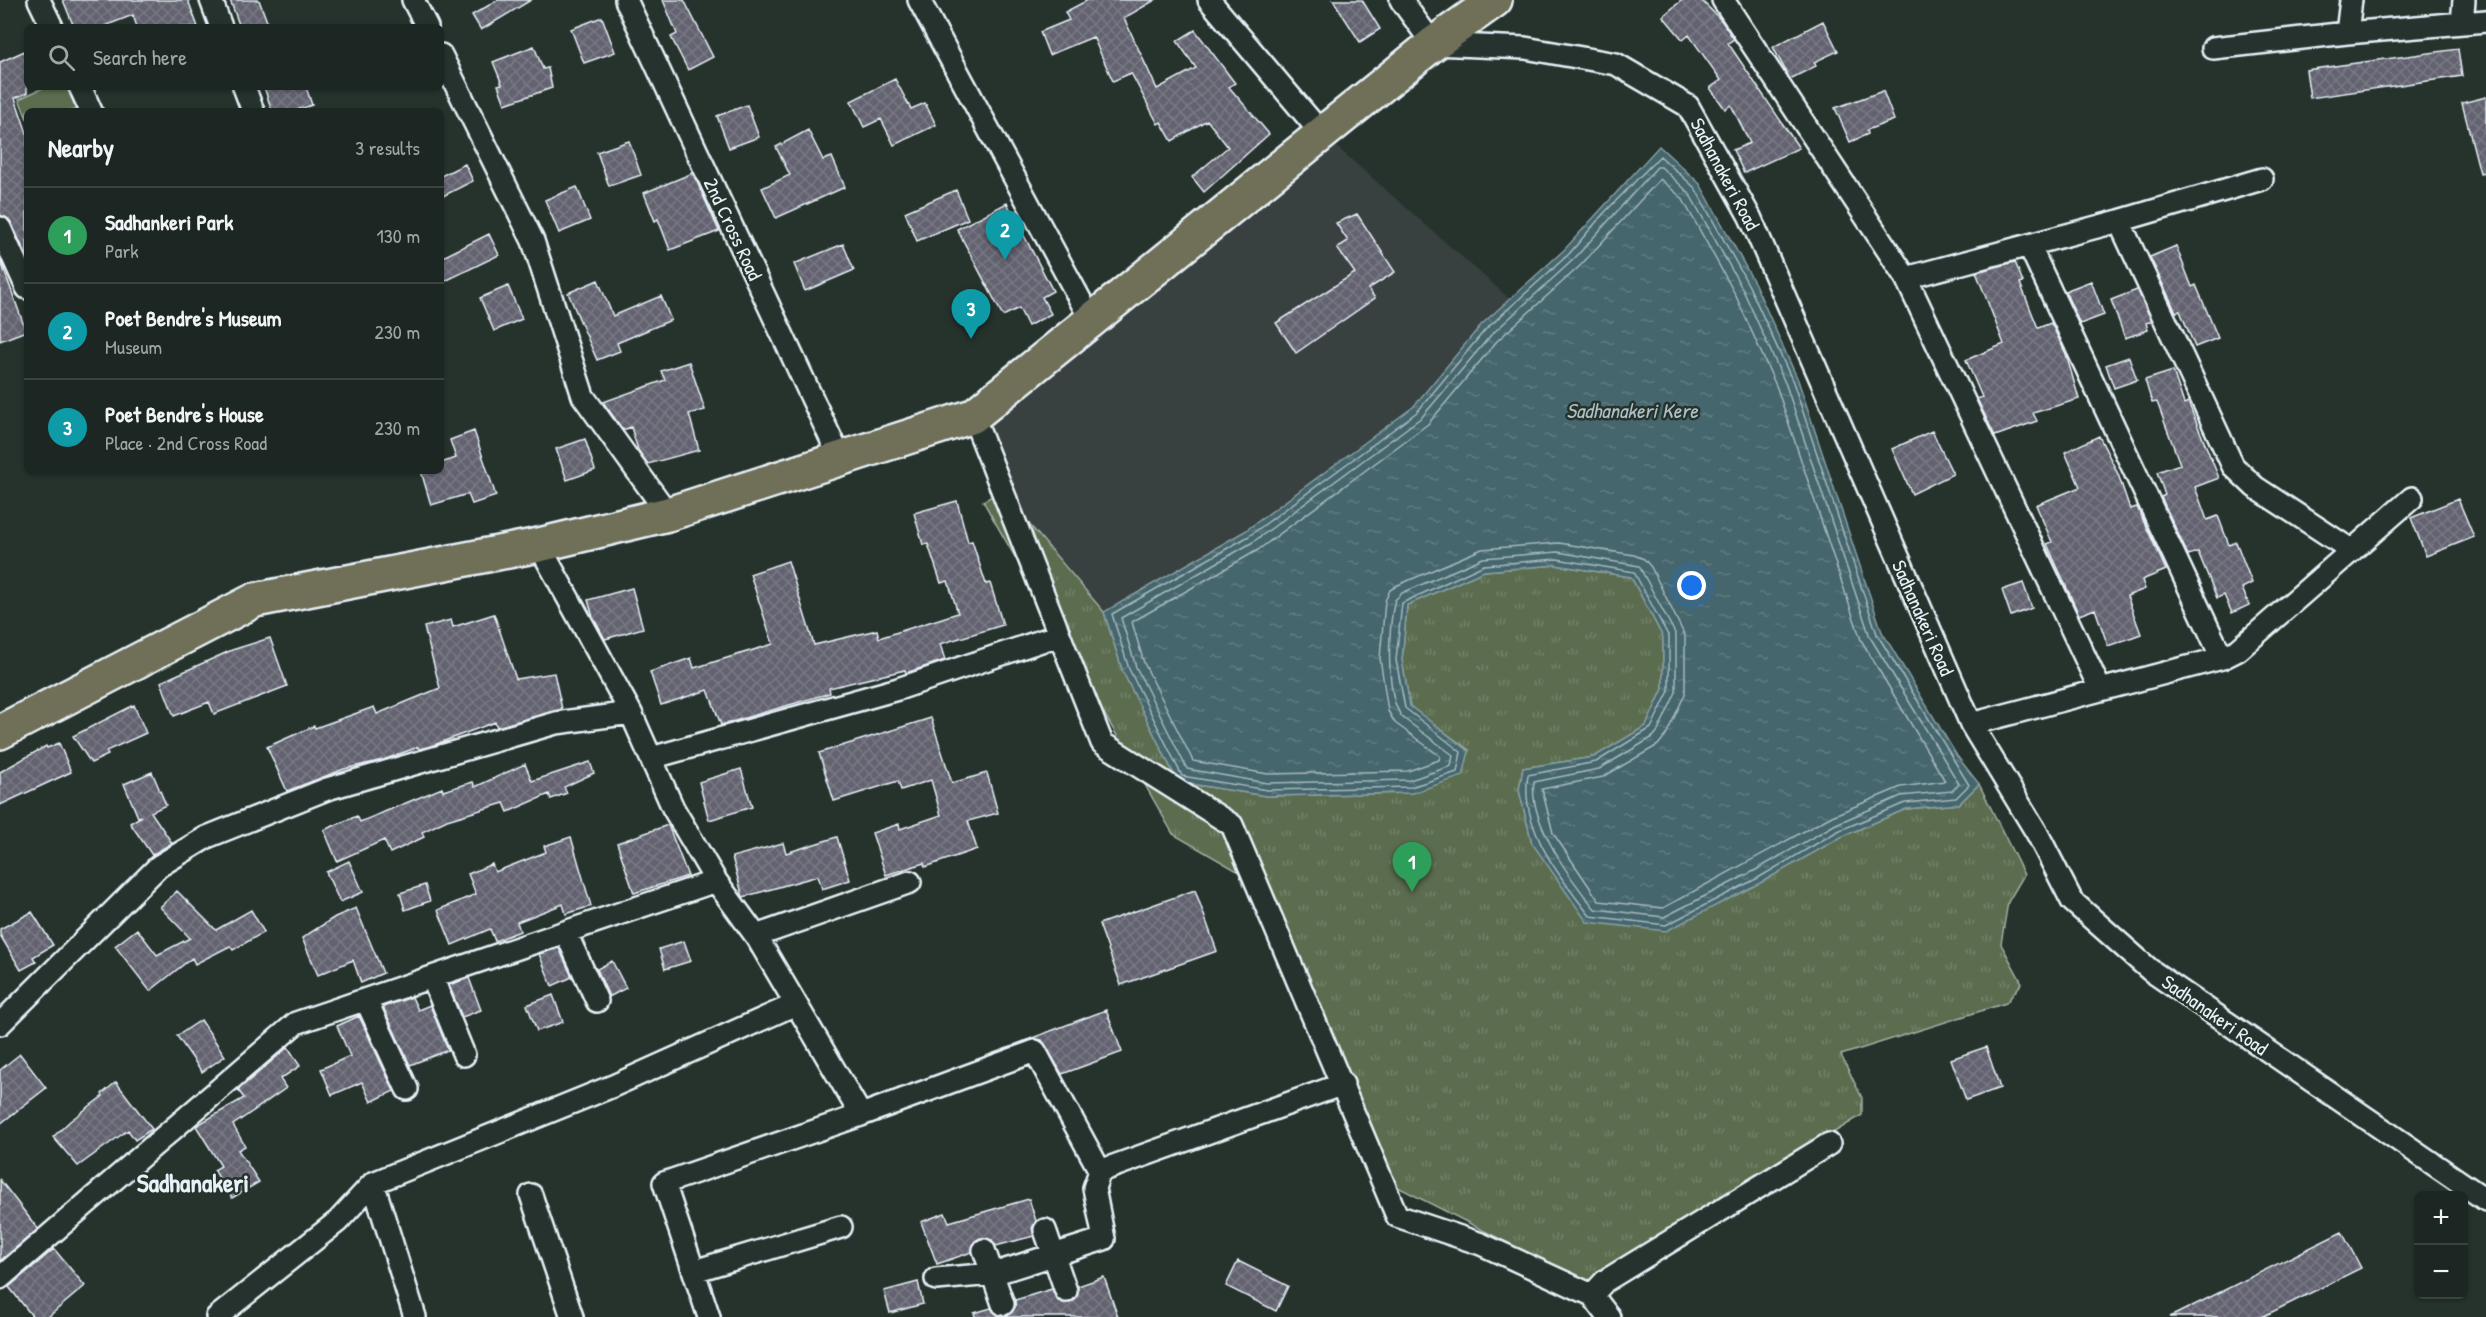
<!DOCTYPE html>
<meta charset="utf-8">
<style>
:root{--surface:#1c2622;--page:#252e2a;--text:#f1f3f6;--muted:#a0a5a5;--line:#3a4340;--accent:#d93025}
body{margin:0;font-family:"Patrick Hand",sans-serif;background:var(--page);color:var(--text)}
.controls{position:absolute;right:18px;bottom:18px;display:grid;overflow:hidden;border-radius:9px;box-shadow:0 2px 4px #0004}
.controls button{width:54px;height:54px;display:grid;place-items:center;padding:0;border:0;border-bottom:2px solid var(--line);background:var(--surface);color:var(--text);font:30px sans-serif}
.you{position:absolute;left:1692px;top:586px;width:21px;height:21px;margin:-15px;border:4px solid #fff;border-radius:50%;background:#1a73e8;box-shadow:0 0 0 9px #1a73e833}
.badge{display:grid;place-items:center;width:39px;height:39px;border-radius:50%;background:var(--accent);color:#fff;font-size:20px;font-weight:700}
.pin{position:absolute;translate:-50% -50px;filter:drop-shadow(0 2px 3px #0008)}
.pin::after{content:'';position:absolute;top:32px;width:21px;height:18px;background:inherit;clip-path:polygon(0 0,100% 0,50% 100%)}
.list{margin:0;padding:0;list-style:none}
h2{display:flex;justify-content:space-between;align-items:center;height:78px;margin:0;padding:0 24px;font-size:26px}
h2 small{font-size:20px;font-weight:400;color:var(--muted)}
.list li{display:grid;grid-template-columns:39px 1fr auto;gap:18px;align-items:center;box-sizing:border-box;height:96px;padding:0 24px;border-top:2px solid var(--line)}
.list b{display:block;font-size:22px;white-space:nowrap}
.list p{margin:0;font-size:20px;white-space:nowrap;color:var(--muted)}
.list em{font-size:20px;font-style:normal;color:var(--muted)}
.icon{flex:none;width:33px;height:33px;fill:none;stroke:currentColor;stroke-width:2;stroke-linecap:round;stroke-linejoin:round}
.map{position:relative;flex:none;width:2486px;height:1317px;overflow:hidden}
.search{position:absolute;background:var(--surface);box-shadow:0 2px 4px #0004;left:24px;top:24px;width:420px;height:66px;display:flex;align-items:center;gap:15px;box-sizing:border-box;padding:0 21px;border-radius:9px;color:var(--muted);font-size:22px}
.panel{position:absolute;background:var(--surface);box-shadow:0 2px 4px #0004;left:24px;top:108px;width:420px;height:366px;border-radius:9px}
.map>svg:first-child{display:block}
</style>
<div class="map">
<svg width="2486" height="1317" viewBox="0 0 2486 1317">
<defs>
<pattern id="park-tufts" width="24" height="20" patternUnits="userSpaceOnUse" patternTransform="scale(1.5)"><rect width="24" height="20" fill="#5c6d50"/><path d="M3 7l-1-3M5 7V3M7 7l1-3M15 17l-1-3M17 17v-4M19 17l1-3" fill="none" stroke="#73826a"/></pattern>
<pattern id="water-ripples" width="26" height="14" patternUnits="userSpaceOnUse" patternTransform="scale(1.5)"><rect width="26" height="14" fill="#45666c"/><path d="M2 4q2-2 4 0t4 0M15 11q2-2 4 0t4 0" fill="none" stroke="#607c82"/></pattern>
<pattern id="building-cross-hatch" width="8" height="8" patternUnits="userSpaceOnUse" patternTransform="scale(1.5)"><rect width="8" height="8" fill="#63626f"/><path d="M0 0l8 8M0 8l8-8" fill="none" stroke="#797984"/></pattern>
</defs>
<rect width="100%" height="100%" fill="#26332d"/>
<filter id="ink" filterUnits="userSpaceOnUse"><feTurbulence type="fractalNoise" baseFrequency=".0167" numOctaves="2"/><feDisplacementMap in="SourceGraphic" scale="12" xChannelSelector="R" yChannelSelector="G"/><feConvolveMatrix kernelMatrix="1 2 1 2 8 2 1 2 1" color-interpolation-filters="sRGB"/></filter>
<g filter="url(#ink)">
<path fill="#384141" d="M 1322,134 L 1510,299 L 1481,325 L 1413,407 L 1245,531 L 1104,612 L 1001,491 L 973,416 Z"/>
<path fill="url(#park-tufts)" stroke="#a2afa4" stroke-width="1.5" d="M 1001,491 L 1104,612 L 1123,672 L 1178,782 L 1266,796 L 1412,793 L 1469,750 L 1410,707 L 1402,660 L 1407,605 L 1484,571 L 1556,565 L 1631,577 L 1663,637 L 1663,689 L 1646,726 L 1594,757 L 1523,768 L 1519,790 L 1532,843 L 1760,883 L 1841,837 L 1906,809 L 1959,804 L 1979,784 L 2024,875 L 2008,902 L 2001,944 L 2022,983 L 2006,1003 L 1841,1055 L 1862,1098 L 1862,1115 L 1589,1284 L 1374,1175 L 1253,880 L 1173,834 L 983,501 Z"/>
<path fill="#5c6d50" stroke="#a2afa4" stroke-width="1.5" d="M 45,87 L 71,87 L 80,108 L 72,111 L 27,111 L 27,119 L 19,99 Z"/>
<path fill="url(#water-ripples)" stroke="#869ea4" stroke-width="1.5" d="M 1659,146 L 1700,184 L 1755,284 L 1798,380 L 1882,632 L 1957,756 L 1979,784 L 1959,804 L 1906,809 L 1841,837 L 1760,883 L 1666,931 L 1587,922 L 1532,843 L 1519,790 L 1523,768 L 1594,757 L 1646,726 L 1663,689 L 1663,637 L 1631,577 L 1556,565 L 1484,571 L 1407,605 L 1402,660 L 1410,706 L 1469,751 L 1463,776 L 1412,793 L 1266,796 L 1178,782 L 1123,672 L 1104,612 L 1245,531 L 1413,407 L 1481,325 L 1564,250 Z"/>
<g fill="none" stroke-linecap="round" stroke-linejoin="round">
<path stroke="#a7b9c0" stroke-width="1.5" d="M 1660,156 L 1695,188 L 1749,286 L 1793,382 L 1877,634 L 1969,785 L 1956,798 L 1905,803 L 1838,831 L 1758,878 L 1666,925 L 1590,916 C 1560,878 1519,826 1528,775 L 1596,762 L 1651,728 L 1669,691 L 1669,637 L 1634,572 L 1557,559 L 1484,565 L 1402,603 L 1396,660 L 1405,708 L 1461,752 L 1457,772 L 1411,787 L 1267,790 L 1182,776 L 1129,669 L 1112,614 L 1249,536 L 1417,412 L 1485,330 L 1569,254 L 1604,213 Z
M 1657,167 L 1661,167 L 1689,193 L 1743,290 L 1786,385 L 1870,637 L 1959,784 L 1952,791 L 1901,796 L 1836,824 L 1754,871 L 1664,917 L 1595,909 C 1571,880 1528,821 1534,782 L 1599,769 L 1653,737 L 1658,731 L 1676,692 L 1676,635 L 1639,566 L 1558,552 L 1483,558 L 1402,593 L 1395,600 C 1388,624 1385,699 1403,718 L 1453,755 L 1451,766 L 1410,780 L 1267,783 L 1187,769 L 1136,667 L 1121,618 L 1253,542 L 1422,417 L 1491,335 L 1574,259 Z
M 1660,179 L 1682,198 L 1735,294 L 1777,388 L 1861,640 L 1945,781 L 1901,787 L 1832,816 L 1663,908 L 1599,901 L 1553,833 L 1542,789 L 1603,777 L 1658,745 L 1666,735 L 1685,694 L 1685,636 L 1651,567 L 1644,559 L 1634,555 L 1559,543 L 1482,549 L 1398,585 L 1390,590 L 1385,601 L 1380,658 L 1388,711 L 1395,723 L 1440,756 L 1439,760 L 1408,771 L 1268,774 L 1193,761 L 1144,663 L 1132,622 L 1258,550 L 1428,424 L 1497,341 L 1580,266 Z"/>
</g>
<path fill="url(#building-cross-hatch)" stroke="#e8f1f8" stroke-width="1.5" d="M 63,0 L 188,0 L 198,27 L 137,27 L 133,15 L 102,27 L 74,27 Z
M 230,0 L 259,0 L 269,27 L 240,27 Z
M 498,0 L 531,0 L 481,30 L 472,15 Z
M 663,0 L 684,0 L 713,57 L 688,70 L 671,37 L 677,34 Z
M 1088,0 L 1155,0 L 1124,18 L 1157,89 L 1196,68 L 1177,41 L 1195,30 L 1235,83 L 1229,87 L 1269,134 L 1204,192 L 1192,177 L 1228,147 L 1207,120 L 1172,141 L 1161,122 L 1158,124 L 1131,73 L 1113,81 L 1093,37 L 1049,55 L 1040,32 L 1069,20 L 1065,12 Z
M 1333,0 L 1362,0 L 1380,29 L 1360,42 Z
M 1682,0 L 1701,0 L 1721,20 L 1734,39 L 1728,43 L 1799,148 L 1744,173 L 1733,150 L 1750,143 L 1731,105 L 1725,109 L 1710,88 L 1721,80 L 1689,35 L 1683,40 L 1663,16 Z
M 602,17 L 615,52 L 584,63 L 571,29 Z
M 1823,21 L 1838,51 L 1814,62 L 1816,66 L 1790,79 L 1773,47 Z
M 534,46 L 543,69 L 548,68 L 552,88 L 505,104 L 498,85 L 502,84 L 493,62 Z
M 2458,49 L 2462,76 L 2310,98 L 2306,70 Z
M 27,50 L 27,93 L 15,98 L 27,133 L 27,257 L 11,222 L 0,215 L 0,62 Z
M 895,79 L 911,109 L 925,103 L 936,125 L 894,145 L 881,119 L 864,127 L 851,101 Z
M 264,87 L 306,87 L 312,105 L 294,111 L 272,111 Z
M 1883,91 L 1894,120 L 1867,130 L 1868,134 L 1850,142 L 1835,108 Z
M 2486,97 L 2486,172 L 2480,173 L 2462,103 Z
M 747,105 L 759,137 L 729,148 L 717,116 Z
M 808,130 L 823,160 L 832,157 L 845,187 L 776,218 L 762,188 L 790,175 L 776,147 Z
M 629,141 L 641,175 L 609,186 L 597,152 Z
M 465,164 L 473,181 L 441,197 L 441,176 Z
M 693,173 L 719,231 L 670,250 L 658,219 L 655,221 L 644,193 Z
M 577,187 L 590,220 L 559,233 L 545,200 Z
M 956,190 L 968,219 L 917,241 L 905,212 Z
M 1007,203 L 1053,291 L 1042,297 L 1051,314 L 1028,326 L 1019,308 L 1003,316 L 957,229 Z
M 1357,214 L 1395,272 L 1368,289 L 1375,298 L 1296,353 L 1276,323 L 1355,273 L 1337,248 L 1348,241 L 1336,223 Z
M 489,234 L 499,255 L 441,283 L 441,258 Z
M 843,244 L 854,270 L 805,291 L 794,264 Z
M 2176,246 L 2192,287 L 2196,285 L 2218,338 L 2195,347 L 2180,311 L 2176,312 L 2150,257 Z
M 0,259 L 26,331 L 0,341 Z
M 2015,262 L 2023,282 L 2020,283 L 2038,328 L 2051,323 L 2066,354 L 2079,399 L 2033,413 L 2037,421 L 1995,436 L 1977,399 L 1982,397 L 1966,360 L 2004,344 L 1976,272 Z
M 598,280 L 613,316 L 661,296 L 671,320 L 617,343 L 620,351 L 597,360 L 568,293 Z
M 2091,281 L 2104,315 L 2080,324 L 2065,291 Z
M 508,286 L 522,319 L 494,331 L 480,298 Z
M 2137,290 L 2152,321 L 2146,323 L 2148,330 L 2125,338 L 2111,300 Z
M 2129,357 L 2137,380 L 2114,388 L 2106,365 Z
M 689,362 L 705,410 L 689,414 L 699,450 L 648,464 L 638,450 L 631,427 L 623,430 L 603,402 L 665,380 L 661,371 Z
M 2173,371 L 2184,404 L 2188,402 L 2219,478 L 2195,487 L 2207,520 L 2218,516 L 2229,545 L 2236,542 L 2252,583 L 2242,588 L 2249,605 L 2232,613 L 2224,595 L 2217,598 L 2198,552 L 2188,555 L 2161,497 L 2165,495 L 2157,472 L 2180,464 L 2157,402 L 2152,403 L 2145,380 Z
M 474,431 L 496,496 L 472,504 L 468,494 L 431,505 L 421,471 L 441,471 L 441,463 L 456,458 L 450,440 Z
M 1932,431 L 1953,474 L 1912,494 L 1892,449 Z
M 2099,436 L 2118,474 L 2130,509 L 2137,507 L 2166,570 L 2142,580 L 2145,589 L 2127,596 L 2141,634 L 2108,646 L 2095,609 L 2079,615 L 2047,544 L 2052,542 L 2036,505 L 2080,487 L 2065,452 Z
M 585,439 L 595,470 L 567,480 L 556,449 Z
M 2458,499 L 2474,537 L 2426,556 L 2411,518 Z
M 957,501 L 968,542 L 972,541 L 986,584 L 990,583 L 1003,625 L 940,644 L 945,660 L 906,673 L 905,670 L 829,688 L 830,693 L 721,725 L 708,690 L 661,705 L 650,672 L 691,658 L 694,668 L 773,644 L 750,574 L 788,561 L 814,645 L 877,630 L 879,638 L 958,613 L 948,581 L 941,583 L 928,544 L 923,545 L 914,513 Z
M 2023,583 L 2032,608 L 2011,616 L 2002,590 Z
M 632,588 L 643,628 L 605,639 L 593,617 L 588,600 Z
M 494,614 L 516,679 L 554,673 L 562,709 L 497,727 L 495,722 L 431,746 L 419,749 L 418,747 L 383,760 L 344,769 L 287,791 L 267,747 L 314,726 L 315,728 L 374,707 L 377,714 L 440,688 L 424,627 L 451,620 L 453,627 Z
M 270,638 L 287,686 L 214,714 L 209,702 L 174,716 L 161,682 L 232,650 Z
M 134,705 L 146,733 L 106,751 L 108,755 L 91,763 L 73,736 Z
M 931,718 L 952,783 L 987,773 L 998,813 L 968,821 L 977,849 L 925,867 L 924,863 L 886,875 L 872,833 L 899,824 L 900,829 L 941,815 L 931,780 L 901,790 L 898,781 L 834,801 L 819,753 Z
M 59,743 L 71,772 L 0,805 L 0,772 L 46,746 L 47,748 Z
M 590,762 L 594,773 L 564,787 L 567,793 L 551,799 L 549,794 L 508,812 L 504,803 L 447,820 L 422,832 L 424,837 L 390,853 L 384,840 L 337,861 L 324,830 L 357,816 L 360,822 L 442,788 L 443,791 L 473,782 L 475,787 L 525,764 L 532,781 Z
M 741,769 L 752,807 L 709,820 L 699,782 Z
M 152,772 L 166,805 L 151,812 L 172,843 L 152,855 L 130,823 L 142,816 L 138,817 L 124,784 Z
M 668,825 L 688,876 L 634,893 L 617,843 Z
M 571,837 L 591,906 L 566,914 L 563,904 L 517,922 L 520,931 L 495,941 L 490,929 L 452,945 L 438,910 L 476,894 L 468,874 L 492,864 L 495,872 L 546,852 L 544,846 Z
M 837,837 L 850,880 L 822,889 L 818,876 L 743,897 L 732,857 L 783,843 L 786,853 Z
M 349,861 L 363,892 L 340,902 L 326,872 Z
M 425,885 L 430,901 L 405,910 L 400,893 Z
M 1195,890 L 1217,951 L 1121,985 L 1099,924 Z
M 177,891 L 216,930 L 251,910 L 264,932 L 233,950 L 230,946 L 195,964 L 192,958 L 150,991 L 115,946 L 137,929 L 157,955 L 190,938 L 160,907 Z
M 356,908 L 383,973 L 361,983 L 353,960 L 318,975 L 302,938 L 335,917 Z
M 32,912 L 53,945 L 33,957 L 36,962 L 21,970 L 0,935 L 0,929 Z
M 684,941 L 691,961 L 665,969 L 659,949 Z
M 559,948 L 572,977 L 552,986 L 539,954 Z
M 612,961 L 626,988 L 609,997 L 597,969 Z
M 469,978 L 481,1010 L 462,1017 L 449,985 Z
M 553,995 L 563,1022 L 537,1031 L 527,1005 Z
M 412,997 L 418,1010 L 430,1005 L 448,1050 L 410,1065 L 383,1007 Z
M 1106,1010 L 1122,1052 L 1062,1074 L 1042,1040 L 1031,1039 L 1014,1045 Z
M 359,1016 L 394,1091 L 371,1102 L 362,1082 L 332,1095 L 321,1069 L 350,1056 L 337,1026 Z
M 201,1020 L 225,1056 L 202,1072 L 177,1036 Z
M 288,1047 L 300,1066 L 280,1079 L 286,1088 L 233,1125 L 245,1146 L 238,1150 L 259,1182 L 232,1198 L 214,1170 L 221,1166 L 196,1126 L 244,1098 L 238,1090 Z
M 1986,1047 L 2000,1088 L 1966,1100 L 1951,1059 Z
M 20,1054 L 46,1088 L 0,1124 L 0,1070 Z
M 116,1082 L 152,1129 L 135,1140 L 128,1130 L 78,1166 L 53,1137 L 70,1121 L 103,1096 L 102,1094 Z
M 0,1180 L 38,1229 L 0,1261 Z
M 1029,1199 L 1036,1221 L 1032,1228 L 1034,1236 L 996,1246 L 992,1240 L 980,1238 L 974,1242 L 972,1252 L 937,1264 L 921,1222 L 945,1213 L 949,1222 Z
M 2342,1232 L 2361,1268 L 2262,1317 L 2170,1317 Z
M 54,1249 L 85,1286 L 48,1317 L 33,1317 L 9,1287 Z
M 1238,1261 L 1288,1286 L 1276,1311 L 1226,1286 Z
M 1104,1277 L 1118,1317 L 975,1317 L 974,1313 L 991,1308 L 1000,1316 L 1008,1316 L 1015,1307 L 1015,1300 L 1052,1289 L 1058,1301 L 1070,1303 L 1076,1299 L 1078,1286 Z
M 918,1282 L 923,1304 L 890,1313 L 884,1291 Z"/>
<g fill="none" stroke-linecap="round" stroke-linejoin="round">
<defs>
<path id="minor" d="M 39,0 L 52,27
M 211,0 L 221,27
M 413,0 L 427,27
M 626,0 L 840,458
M 919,0 L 1091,320
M 1209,0 L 1322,134
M 1401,0 L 1433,44 L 1525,48 L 1616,64 L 1688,106 L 1750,217 L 1971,724 L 2037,833 L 2072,901 L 2150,970 L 2486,1200
M 1723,0 L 1906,278 L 2100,689
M 2462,23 L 2464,0
M 2347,33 L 2351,0
M 2213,48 L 2347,33 L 2486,21
M 441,55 L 533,241 L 583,396 L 668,514
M 80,87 L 91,111
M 244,87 L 253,111
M 2119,221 L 2233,466 L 2255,487 L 2351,550
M 0,228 L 27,288
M 2029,245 L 2222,658
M 1906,278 L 2119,221 L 2262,179
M 973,416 L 1102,743 L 1232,825 L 1397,1216 L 1481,1244 L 1592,1295 L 1609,1317
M 1971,724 L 2222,658 L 2238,650 L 2412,498
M 651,758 L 898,689 L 1059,635
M 566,933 L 597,1001
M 756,936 L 910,882
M 432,977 L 464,1055
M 366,1000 L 407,1089
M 0,1024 L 159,866 L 207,837 L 327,789 L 556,723 L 631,713
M 861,1115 L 1035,1051 L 1100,1171 L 1094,1188 L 1104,1239 L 993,1274 L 936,1279
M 1100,1171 L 1343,1084
M 373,1183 L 415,1317
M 531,1195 L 572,1317
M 1045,1230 L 1066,1291
M 984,1250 L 1003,1304
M 694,1271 L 841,1227
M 0,1278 L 296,1023 L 716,881
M 1592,1295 L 1605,1281 L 1829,1144
M 217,1317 L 338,1221 L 373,1183 L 613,1086 L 796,1004 L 756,936 L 716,881 L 673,808 L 631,713 L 539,545
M 709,1317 L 664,1183 L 861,1115 L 796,1004"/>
<path id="primary" d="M 0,732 L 255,600 L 539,545 L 668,514 L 973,416 L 1433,44 L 1495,0"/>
</defs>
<use href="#minor" stroke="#e8f1f8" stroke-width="26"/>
<use href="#primary" stroke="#e8f1f8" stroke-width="38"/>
<use href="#minor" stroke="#26332d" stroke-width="21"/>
<use href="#primary" stroke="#706f59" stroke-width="33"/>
</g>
</g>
<g text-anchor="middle" stroke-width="5" stroke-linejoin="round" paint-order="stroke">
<g font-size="20" fill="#e8f1f8" stroke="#26332d">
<text transform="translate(1725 174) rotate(62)" y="7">Sadhanakeri Road</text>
<text transform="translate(733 229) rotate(65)" y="7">2nd Cross Road</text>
<text transform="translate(1923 618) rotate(66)" y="7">Sadhanakeri Road</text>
<text transform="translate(2215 1015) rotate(35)" y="7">Sadhanakeri Road</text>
</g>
<g font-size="21" font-style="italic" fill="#afc0c7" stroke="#26332d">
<text x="1632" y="418">Sadhanakeri Kere</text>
</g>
<g font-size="26" font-weight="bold" fill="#e8f1f8" stroke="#26332d">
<text x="193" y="1192">Sadhanakeri</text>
</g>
</g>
</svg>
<div class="controls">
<button>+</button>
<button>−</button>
</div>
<div class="you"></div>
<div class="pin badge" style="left:1412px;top:892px;background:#2e9e5b">1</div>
<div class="pin badge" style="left:1005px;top:260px;background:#0f9aa8">2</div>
<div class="pin badge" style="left:971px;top:339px;background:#0f9aa8">3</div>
<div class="search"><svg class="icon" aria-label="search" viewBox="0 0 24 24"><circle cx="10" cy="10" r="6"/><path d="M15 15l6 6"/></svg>Search here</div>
<section class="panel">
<h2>Nearby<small>3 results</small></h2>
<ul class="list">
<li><span class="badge" style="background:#2e9e5b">1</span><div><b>Sadhankeri Park</b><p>Park</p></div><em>130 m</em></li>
<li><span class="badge" style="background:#0f9aa8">2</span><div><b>Poet Bendre's Museum</b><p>Museum</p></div><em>230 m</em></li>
<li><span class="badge" style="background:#0f9aa8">3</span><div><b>Poet Bendre's House</b><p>Place · 2nd Cross Road</p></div><em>230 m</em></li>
</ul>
</section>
</div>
